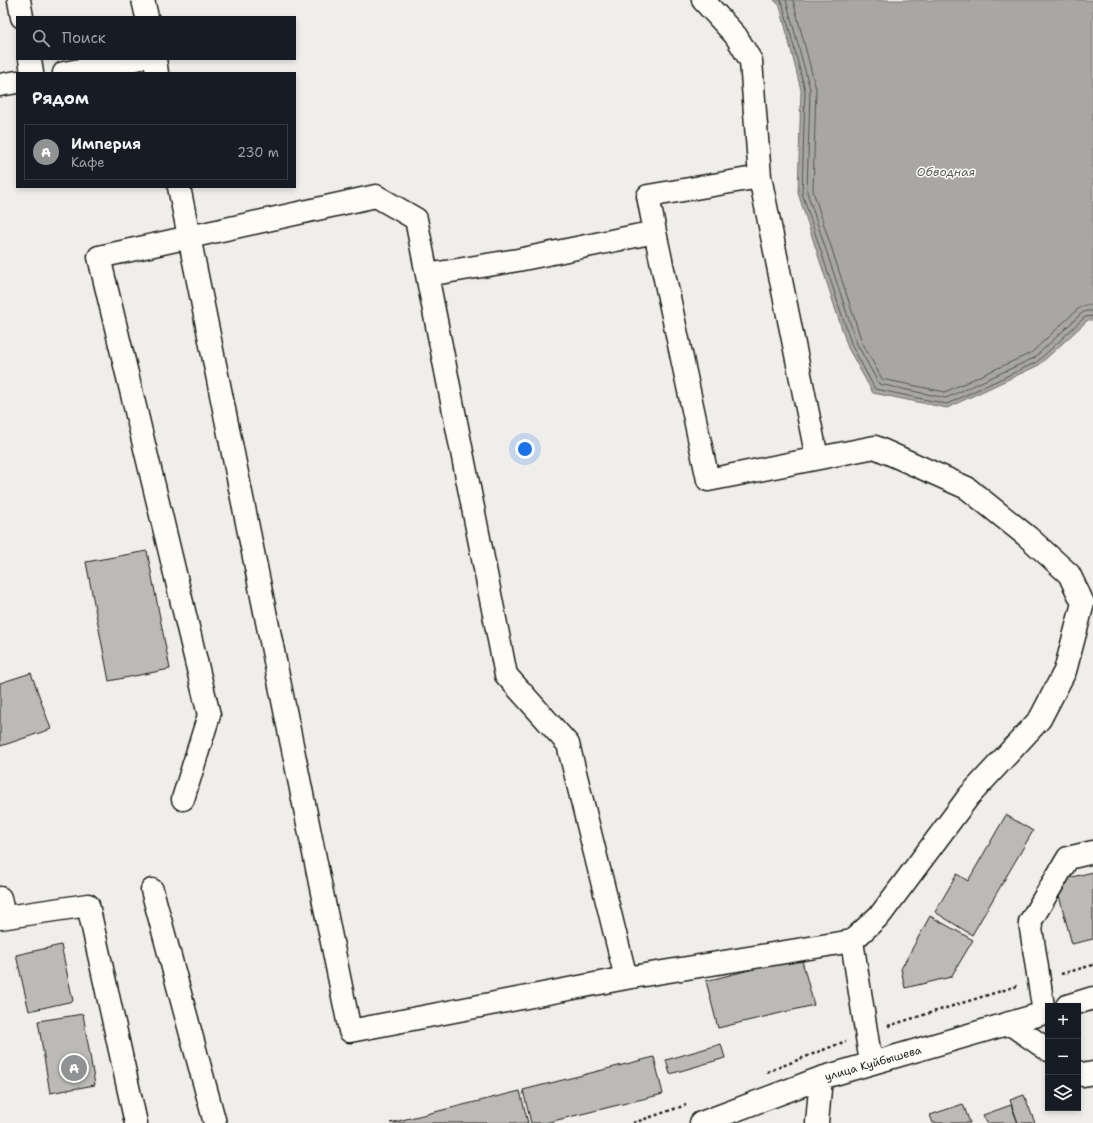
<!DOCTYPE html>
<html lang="ru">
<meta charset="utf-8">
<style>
:root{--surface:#171b24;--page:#242831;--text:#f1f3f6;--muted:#9ea1a6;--line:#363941;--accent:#919294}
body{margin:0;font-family:"Shantell Sans",sans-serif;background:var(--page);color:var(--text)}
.controls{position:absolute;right:12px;bottom:12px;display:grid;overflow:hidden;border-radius:0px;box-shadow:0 2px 6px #0003}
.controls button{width:36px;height:36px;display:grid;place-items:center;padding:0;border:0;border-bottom:1px solid var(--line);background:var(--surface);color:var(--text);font:20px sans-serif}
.you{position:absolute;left:525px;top:449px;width:14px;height:14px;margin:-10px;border:3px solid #fff;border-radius:50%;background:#1a73e8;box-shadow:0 0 0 6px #1a73e833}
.badge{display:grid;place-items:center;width:26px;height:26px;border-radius:50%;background:var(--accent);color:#fff;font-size:13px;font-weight:700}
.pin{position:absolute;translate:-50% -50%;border:2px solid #fff;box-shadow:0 1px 4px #0006}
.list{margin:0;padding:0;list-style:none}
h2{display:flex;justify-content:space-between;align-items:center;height:52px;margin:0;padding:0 16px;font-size:17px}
h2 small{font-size:13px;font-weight:400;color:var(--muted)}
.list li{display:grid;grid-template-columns:26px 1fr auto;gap:12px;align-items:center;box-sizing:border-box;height:56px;margin:0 8px 8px;padding:0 8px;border:1px solid var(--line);border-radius:0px}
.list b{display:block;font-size:15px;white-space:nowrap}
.list p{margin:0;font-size:13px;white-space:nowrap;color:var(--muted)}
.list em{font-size:13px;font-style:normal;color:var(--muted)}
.icon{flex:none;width:22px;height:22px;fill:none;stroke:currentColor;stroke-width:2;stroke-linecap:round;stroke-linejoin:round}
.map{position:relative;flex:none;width:1093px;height:1123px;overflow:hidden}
.search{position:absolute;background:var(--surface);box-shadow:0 2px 6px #0003;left:16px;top:16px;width:280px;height:44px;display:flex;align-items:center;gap:10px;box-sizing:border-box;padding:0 14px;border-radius:0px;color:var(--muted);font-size:15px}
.panel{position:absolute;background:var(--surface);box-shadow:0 2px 6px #0003;left:16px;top:72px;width:280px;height:116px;border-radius:0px}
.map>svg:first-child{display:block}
</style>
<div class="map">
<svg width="1093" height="1123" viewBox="0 0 1093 1123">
<rect width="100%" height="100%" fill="#f0eeea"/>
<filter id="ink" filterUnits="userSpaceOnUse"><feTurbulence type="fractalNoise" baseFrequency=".025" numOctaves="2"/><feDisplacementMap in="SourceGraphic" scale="8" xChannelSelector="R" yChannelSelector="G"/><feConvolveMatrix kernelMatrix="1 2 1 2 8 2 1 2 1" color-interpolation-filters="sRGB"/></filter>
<g filter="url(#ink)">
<path fill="#a8a7a3" stroke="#706f6d" d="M 774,0 L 1093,0 L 1093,320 L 1088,320 L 1039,365 L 947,408 L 873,393 L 848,348 L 798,193 L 801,90 L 780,6 Z"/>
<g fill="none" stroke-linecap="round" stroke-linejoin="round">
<path stroke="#545452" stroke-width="1" d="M 780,0 L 783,5 L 805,90 L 802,193 L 852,346 L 875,389 L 947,404 L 1037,362 L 1085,317 L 1093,316
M 786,0 L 810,89 L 807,192 L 857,344 L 879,384 L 946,398 L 1034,358 L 1082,313 L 1086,311 L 1093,311
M 793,0 L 816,89 L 813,191 L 862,342 L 882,379 L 945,392 L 1031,353 L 1078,309 L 1085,305 L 1093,305"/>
</g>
<path fill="#bbbab6" stroke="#1c1c1c" d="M 147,551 L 170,669 L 109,681 L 86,562 Z
M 31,673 L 51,729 L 1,746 L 0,743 L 0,683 Z
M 1006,815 L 1033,831 L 972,935 L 935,912 L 957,874 L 968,881 Z
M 1093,872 L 1093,939 L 1072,944 L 1055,881 Z
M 930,916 L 973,940 L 951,977 L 905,988 L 901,969 Z
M 61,945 L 73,1001 L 29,1011 L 16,955 Z
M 801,957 L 814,1005 L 718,1028 L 706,981 Z
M 83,1014 L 95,1085 L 50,1093 L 38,1021 Z
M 721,1044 L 725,1058 L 670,1074 L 666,1060 Z
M 654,1057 L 663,1094 L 545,1123 L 531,1123 L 523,1090 Z
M 520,1091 L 528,1123 L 390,1123 Z
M 1024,1095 L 1035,1123 L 1018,1123 L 1010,1100 Z
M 963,1104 L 970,1123 L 933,1123 L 930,1115 Z
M 1011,1105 L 1018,1123 L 987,1123 L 983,1115 Z"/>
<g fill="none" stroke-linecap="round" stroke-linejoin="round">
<defs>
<path id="minor" d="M 19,0 L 22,17
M 143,0 L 147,17
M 703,0 L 736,36 L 751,61 L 760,177
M 30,59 L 32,73
M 155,59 L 157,73
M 64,73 L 137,59
M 0,85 L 17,82
M 179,187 L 350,1031 L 626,978
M 655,232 L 648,196 L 760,177 L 817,458
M 183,799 L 209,715 L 99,257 L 376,196 L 416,219 L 427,275 L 506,675 L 568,744 L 626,978 L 852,941 L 881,914 L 969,796 L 1040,719 L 1065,671 L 1083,603 L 1069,574 L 1028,537 L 967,488 L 875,447 L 708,480 L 655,232 L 518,260 L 427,275
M 152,890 L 215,1123
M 0,898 L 4,917
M 0,918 L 88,905 L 136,1123
M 852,941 L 871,1063
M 1067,1006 L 1093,998
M 1044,1013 L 1030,922 L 1068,858 L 1093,852
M 1009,1023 L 1048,1050
M 1078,1072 L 1083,1075 L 1093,1073
M 701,1123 L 821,1078 L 1048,1012
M 817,1123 L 821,1078"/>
</defs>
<use href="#minor" stroke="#1c1c1c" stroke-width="25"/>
<path stroke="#1c1c1c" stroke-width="2.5" stroke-dasharray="3 3" stroke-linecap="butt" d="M 1061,974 L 1093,965
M 888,1026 L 1017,986
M 767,1072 L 846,1041
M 633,1123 L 686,1105"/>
<use href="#minor" stroke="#fdfcf7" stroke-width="22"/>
</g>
</g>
<g text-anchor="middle" stroke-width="3" stroke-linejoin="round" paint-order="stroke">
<g font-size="11" fill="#1c1c1c" stroke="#fdfcf7">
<text transform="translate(873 1063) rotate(-16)" y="4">улица Куйбышева</text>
</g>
<g font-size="12" font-style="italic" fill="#5b5b59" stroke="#fdfcf7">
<text x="946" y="176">Обводная</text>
</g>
</g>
</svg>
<div class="controls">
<button>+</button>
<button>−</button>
<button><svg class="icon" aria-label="layers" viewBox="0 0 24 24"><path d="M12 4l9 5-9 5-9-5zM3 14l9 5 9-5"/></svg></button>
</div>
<div class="you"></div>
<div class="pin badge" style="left:74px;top:1068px">A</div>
<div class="search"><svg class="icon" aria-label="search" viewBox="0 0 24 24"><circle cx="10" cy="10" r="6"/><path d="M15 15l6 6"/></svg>Поиск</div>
<section class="panel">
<h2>Рядом<small></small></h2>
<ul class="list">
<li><span class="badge">A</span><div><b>Империя</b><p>Кафе</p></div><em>230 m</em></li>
</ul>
</section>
</div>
